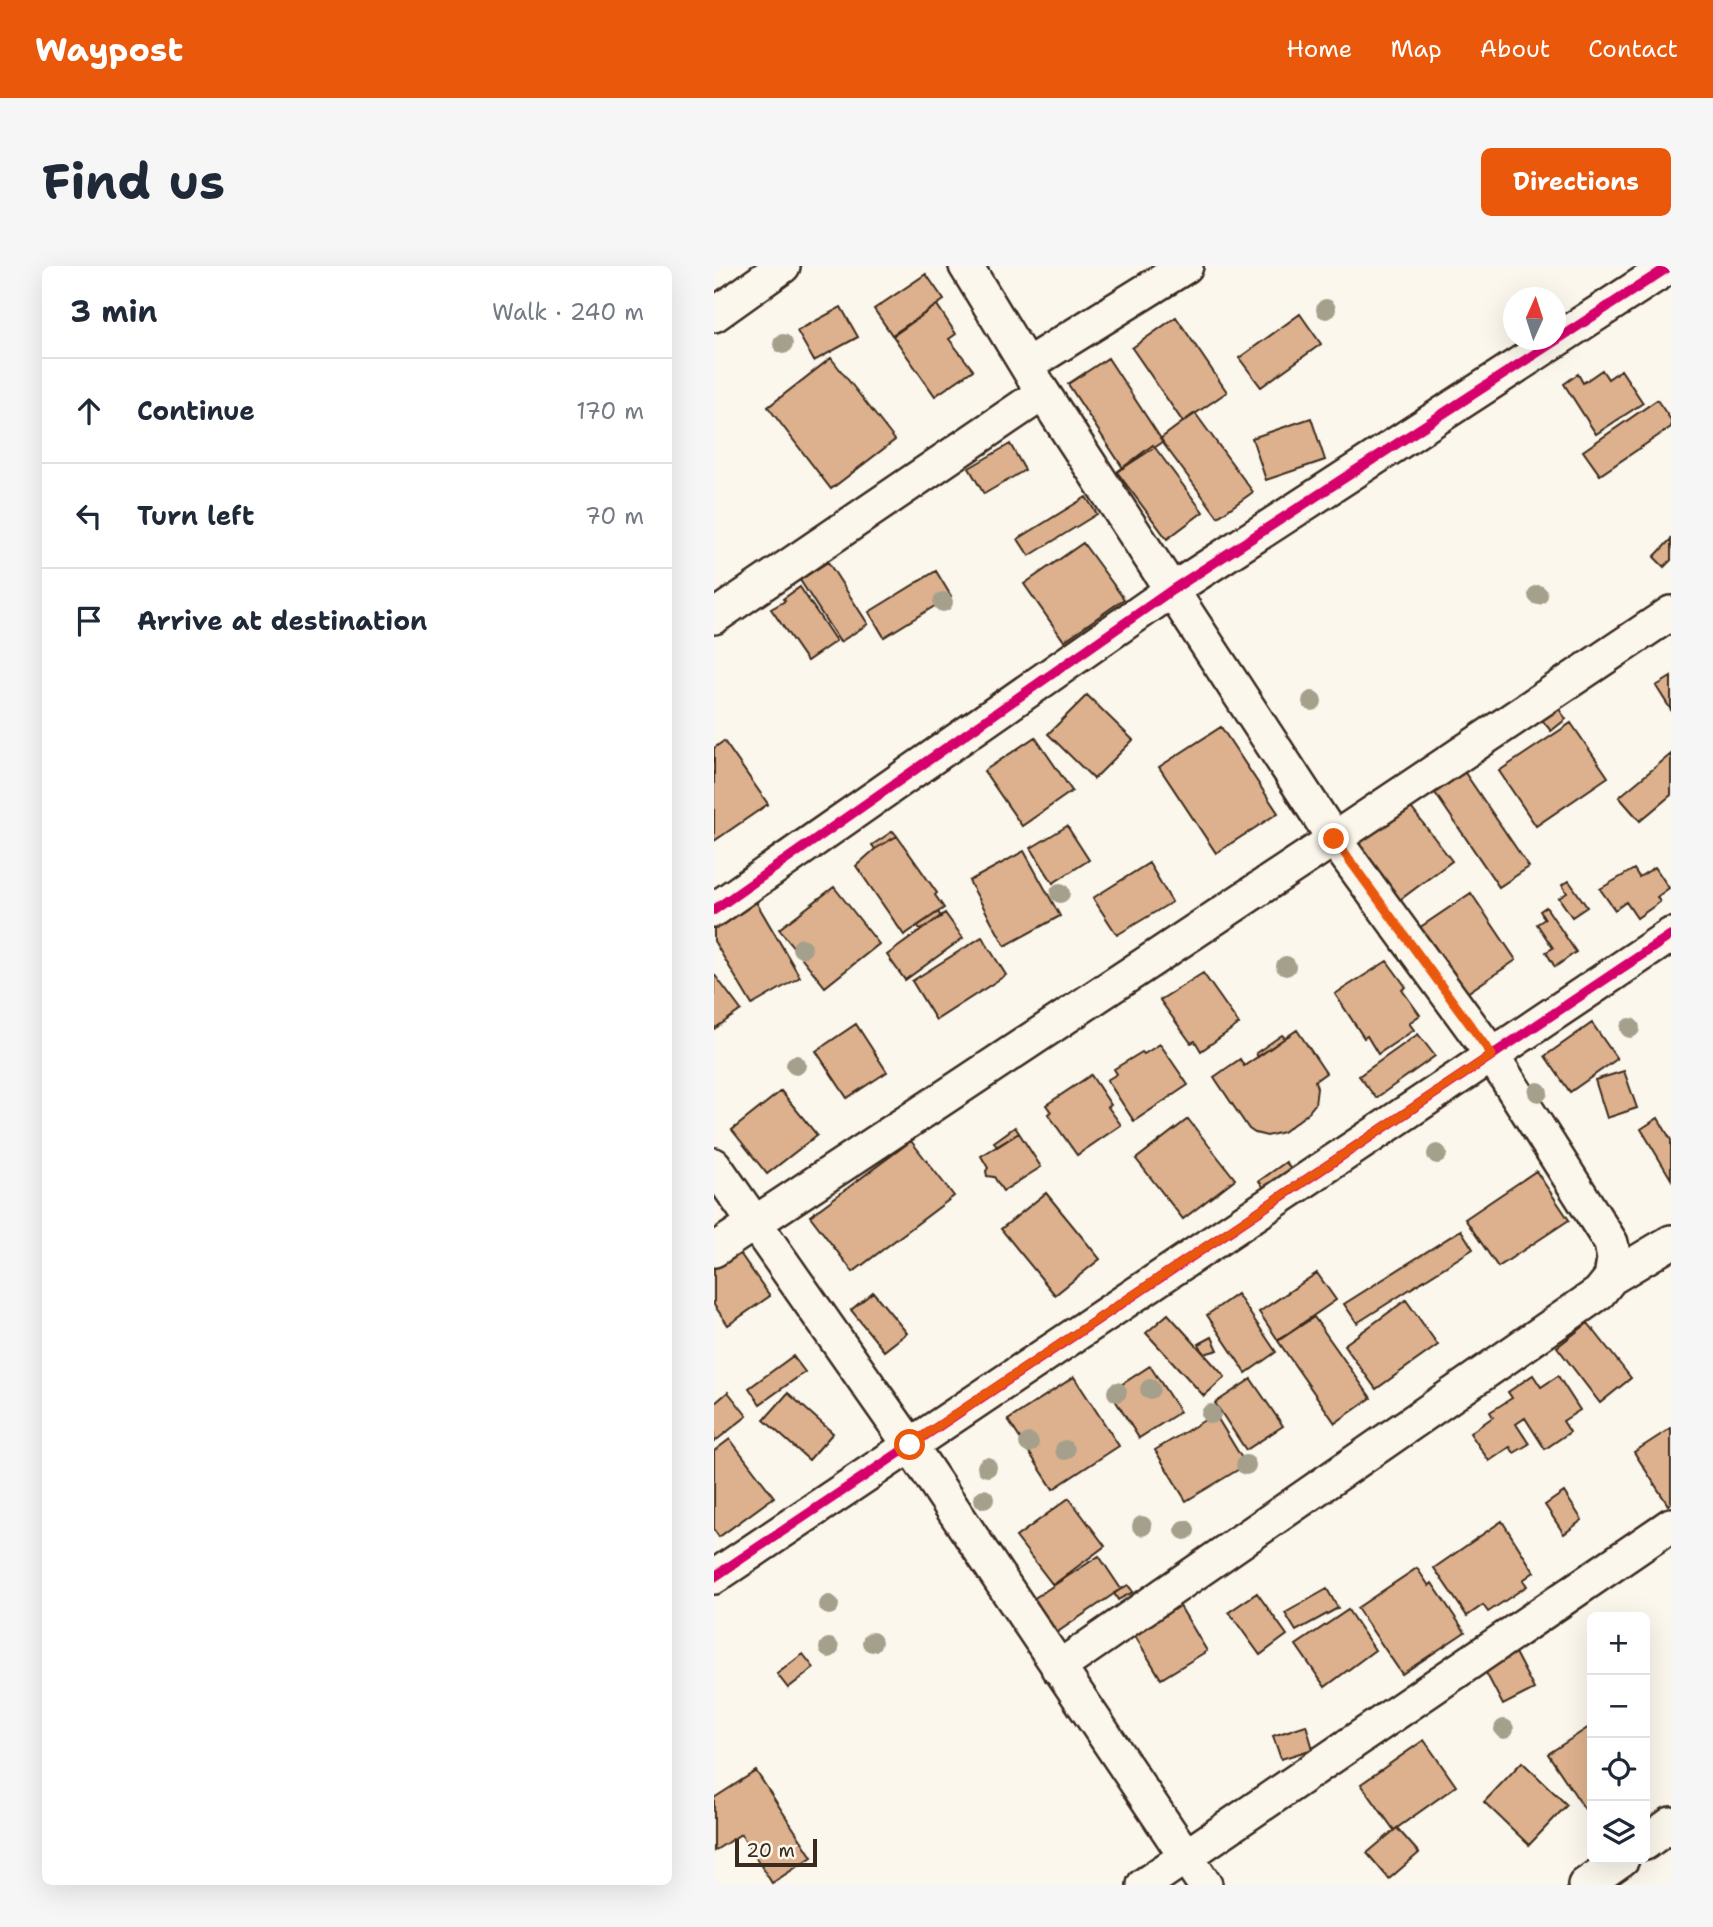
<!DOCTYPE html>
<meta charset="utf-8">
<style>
:root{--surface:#fff;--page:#f6f6f7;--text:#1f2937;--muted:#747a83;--line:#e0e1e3;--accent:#ea580c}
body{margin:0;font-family:"Shantell Sans",sans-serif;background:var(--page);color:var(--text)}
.controls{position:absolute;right:21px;bottom:21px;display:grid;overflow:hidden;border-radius:10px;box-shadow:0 7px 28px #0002}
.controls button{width:63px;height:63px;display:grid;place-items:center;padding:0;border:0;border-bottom:2px solid var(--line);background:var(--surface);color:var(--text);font:35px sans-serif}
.compass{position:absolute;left:789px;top:21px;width:63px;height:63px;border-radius:50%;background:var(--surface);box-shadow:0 7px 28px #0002;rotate:3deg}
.scale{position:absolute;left:21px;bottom:18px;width:82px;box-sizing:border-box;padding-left:7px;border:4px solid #3b2a1e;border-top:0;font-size:19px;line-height:24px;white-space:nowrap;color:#3b2a1e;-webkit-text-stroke:5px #fbf7ec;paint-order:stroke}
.stop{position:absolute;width:21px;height:21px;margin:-16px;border:5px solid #ea580c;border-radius:50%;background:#fff}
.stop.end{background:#ea580c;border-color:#fff;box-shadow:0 2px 7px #0008}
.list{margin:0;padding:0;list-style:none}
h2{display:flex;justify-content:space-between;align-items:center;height:91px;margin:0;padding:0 28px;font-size:30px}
h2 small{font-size:23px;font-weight:400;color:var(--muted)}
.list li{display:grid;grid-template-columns:46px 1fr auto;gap:21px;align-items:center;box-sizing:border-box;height:105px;padding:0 28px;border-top:2px solid var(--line)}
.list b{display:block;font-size:26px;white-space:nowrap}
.list em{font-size:23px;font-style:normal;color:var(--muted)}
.icon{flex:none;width:38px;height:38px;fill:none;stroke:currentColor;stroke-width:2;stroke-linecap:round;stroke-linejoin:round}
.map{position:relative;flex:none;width:957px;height:1619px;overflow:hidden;border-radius:10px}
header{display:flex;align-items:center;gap:42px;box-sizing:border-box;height:98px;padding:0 35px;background:var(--accent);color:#fff}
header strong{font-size:33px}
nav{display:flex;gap:38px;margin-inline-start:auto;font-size:24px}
.intro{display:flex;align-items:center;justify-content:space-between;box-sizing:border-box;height:168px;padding:0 42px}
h1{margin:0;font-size:49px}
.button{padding:18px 32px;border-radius:10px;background:var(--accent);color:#fff;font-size:24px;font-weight:700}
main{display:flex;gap:42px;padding:0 42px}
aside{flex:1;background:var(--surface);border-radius:10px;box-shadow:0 7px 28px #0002}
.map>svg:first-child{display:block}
</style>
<header>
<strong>Waypost</strong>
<nav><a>Home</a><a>Map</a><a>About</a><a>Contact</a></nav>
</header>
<div class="intro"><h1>Find us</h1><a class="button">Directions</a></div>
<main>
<aside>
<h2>3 min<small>Walk · 240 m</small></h2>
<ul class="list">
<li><svg class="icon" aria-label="ahead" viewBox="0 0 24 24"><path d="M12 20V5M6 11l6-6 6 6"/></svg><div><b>Continue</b></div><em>170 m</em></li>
<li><svg class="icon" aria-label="left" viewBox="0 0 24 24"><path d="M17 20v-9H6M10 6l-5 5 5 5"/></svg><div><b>Turn left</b></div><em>70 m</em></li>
<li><svg class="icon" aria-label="arrive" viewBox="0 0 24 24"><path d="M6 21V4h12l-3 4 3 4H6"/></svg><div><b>Arrive at destination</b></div></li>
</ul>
</aside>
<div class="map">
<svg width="957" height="1619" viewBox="0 0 957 1619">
<rect width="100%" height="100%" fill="#fbf7ec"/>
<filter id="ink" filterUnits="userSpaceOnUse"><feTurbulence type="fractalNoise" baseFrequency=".0143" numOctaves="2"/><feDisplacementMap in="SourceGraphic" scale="14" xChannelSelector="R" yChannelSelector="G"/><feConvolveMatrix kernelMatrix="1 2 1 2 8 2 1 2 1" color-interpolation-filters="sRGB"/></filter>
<g filter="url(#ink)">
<path fill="#ddb18d" stroke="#3b2a1e" stroke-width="2" d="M 212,8 L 230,34 L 178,69 L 160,43 Z
M 223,39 L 242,68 L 235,73 L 259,104 L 221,130 L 179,70 Z
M 127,41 L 144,71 L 100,95 L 83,65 Z
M 586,48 L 607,78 L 547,121 L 525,92 Z
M 462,51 L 513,126 L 469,156 L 418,82 Z
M 117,92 L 181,174 L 117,223 L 54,141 Z
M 394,92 L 449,176 L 409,202 L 354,118 Z
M 888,104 L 894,113 L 907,104 L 929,137 L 882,168 L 850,118 L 864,108 L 869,117 Z
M 943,134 L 957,154 L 957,161 L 886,209 L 869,185 Z
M 481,147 L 539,226 L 504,251 L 446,173 Z
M 597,152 L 611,194 L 552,214 L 538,172 Z
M 296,178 L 311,204 L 270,228 L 255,202 Z
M 439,179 L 489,246 L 453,273 L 403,206 Z
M 372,231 L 383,248 L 315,290 L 304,273 Z
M 957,273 L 957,294 L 950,301 L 940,291 Z
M 369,277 L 410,333 L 350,375 L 310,318 Z
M 114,296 L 154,358 L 126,376 L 86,314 Z
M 222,305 L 237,330 L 170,371 L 155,346 Z
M 86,321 L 122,375 L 93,395 L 57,343 L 71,335 L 69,333 Z
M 957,411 L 957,444 L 942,420 Z
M 373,429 L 419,474 L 380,513 L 334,468 Z
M 839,435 L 852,453 L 837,465 L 823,448 Z
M 857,457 L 894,511 L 822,560 L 785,505 Z
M 507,461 L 564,547 L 502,587 L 445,501 Z
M 321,471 L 358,525 L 308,560 L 270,505 Z
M 10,475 L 54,538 L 0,575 L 0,482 Z
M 957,488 L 957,529 L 926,555 L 905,531 Z
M 747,501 L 815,601 L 785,621 L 717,521 Z
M 695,539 L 738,595 L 683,636 L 641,580 Z
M 353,560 L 375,594 L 339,617 L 317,582 Z
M 179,565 L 183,570 L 161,583 L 158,579 Z
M 183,570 L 223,627 L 221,629 L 230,642 L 190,669 L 142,600 L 161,583 Z
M 310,585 L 346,650 L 291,680 L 255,615 Z
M 435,597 L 458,636 L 403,669 L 379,632 Z
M 941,601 L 955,622 L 943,631 L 946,636 L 923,652 L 912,636 L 901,644 L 886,623 L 920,603 L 925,611 Z
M 855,615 L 873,641 L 858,651 L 845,632 L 853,627 L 848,619 Z
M 120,621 L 165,678 L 111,721 L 65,663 Z
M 757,627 L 802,694 L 744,733 L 699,666 Z
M 38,629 L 86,711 L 38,739 L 0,675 L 0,651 Z
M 832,641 L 862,686 L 841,701 L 832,686 L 839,682 L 823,658 L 831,653 L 826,645 Z
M 224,646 L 227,651 L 206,664 L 203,660 Z
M 231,647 L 249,672 L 191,714 L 173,689 Z
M 268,671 L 292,709 L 222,754 L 198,715 Z
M 673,695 L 692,721 L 688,724 L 706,749 L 695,757 L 700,764 L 664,788 L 653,770 L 650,772 L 621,728 Z
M 489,707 L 525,758 L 487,785 L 481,775 L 477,777 L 446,734 Z
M 0,708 L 27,744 L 0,763 Z
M 878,757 L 903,793 L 856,826 L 831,790 Z
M 142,758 L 173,806 L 133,832 L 102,785 Z
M 583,764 L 612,807 L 601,815 L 603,822 L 601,838 L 593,848 L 569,866 L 553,870 L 541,867 L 535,863 L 500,811 L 526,793 L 530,800 Z
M 704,768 L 721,790 L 662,832 L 645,810 Z
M 568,769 L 571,772 L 544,791 L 542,787 Z
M 446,778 L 474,819 L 420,855 L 393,814 L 403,808 L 400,803 L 428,786 L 430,788 Z
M 910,805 L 923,842 L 893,852 L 881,814 Z
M 377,809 L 397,839 L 394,841 L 407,859 L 363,889 L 334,848 L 337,846 L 332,839 Z
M 67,825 L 103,869 L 53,908 L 18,864 Z
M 944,852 L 957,874 L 957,913 L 927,863 Z
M 474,853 L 521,913 L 469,953 L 422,893 Z
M 301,861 L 305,867 L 283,881 L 280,876 Z
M 305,867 L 327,901 L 289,925 L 280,911 L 273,910 L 272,905 L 274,902 L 267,890 Z
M 197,875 L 240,930 L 139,1006 L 96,950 Z
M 572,896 L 577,904 L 550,922 L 545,915 Z
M 822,905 L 855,954 L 784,1001 L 751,953 Z
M 332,927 L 386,993 L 341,1029 L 287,963 Z
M 747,964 L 759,983 L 643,1057 L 630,1038 Z
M 18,976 L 56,1030 L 14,1059 L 0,1039 L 0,988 Z
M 603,1007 L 622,1034 L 564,1074 L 545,1046 Z
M 159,1026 L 193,1067 L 170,1085 L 137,1044 Z
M 523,1028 L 562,1086 L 532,1107 L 493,1049 Z
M 692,1034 L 724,1079 L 662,1123 L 630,1079 Z
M 454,1048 L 511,1111 L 490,1130 L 432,1067 Z
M 600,1051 L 657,1132 L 621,1157 L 564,1075 Z
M 874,1057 L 917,1112 L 886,1137 L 843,1081 Z
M 498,1071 L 504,1084 L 490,1088 L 485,1078 Z
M 79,1090 L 91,1106 L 46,1138 L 35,1122 Z
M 436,1100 L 466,1146 L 425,1172 L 396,1126 Z
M 819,1109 L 827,1121 L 844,1110 L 866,1144 L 849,1155 L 856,1166 L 831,1183 L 811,1152 L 802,1158 L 815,1178 L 800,1187 L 796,1181 L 775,1195 L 756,1167 L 779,1151 L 776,1146 L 798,1132 L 794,1126 Z
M 360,1111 L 405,1180 L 339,1223 L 294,1154 Z
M 537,1113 L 569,1160 L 532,1184 L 501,1137 Z
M 14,1126 L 33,1150 L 0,1176 L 0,1138 Z
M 74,1127 L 119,1167 L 95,1194 L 50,1154 Z
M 501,1148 L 532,1199 L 472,1235 L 441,1184 Z
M 957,1162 L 957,1237 L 954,1239 L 920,1186 Z
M 16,1173 L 60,1231 L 5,1271 L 0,1264 L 0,1185 Z
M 850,1226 L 868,1254 L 850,1268 L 831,1239 Z
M 355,1232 L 391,1280 L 339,1319 L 302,1271 Z
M 788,1255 L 820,1306 L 809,1314 L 813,1320 L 774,1346 L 769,1339 L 753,1350 L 720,1302 Z
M 385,1290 L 407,1323 L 342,1367 L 319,1333 Z
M 703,1302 L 715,1320 L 718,1317 L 751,1366 L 688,1408 L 643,1342 Z
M 414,1319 L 419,1326 L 404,1334 L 400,1327 Z
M 613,1323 L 624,1342 L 582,1365 L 571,1347 Z
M 543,1327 L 573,1369 L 546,1389 L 515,1346 Z
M 461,1332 L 493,1385 L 447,1413 L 415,1360 Z
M 634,1344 L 661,1384 L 611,1421 L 582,1379 Z
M 799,1383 L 820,1423 L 789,1439 L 768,1399 Z
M 89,1388 L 100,1402 L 74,1422 L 63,1408 Z
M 592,1459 L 599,1483 L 567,1493 L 559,1470 Z
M 878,1459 L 878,1554 L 834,1488 Z
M 710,1474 L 742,1520 L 680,1564 L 647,1518 Z
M 808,1496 L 853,1539 L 815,1579 L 770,1536 Z
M 42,1505 L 98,1591 L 58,1617 L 27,1568 L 0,1585 L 0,1532 Z
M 683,1562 L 705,1587 L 675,1613 L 653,1587 Z"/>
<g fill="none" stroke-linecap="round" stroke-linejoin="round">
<defs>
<path id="street" d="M 0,49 L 69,0
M 313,99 L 472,0
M 329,127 L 620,573 L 778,789 L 897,977 L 900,993 L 897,1012
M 0,351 L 329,127 L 252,0
M 0,644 L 458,324 L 956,0
M 0,899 L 196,1179 L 491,1619
M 0,984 L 620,573 L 957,347
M 0,1311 L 957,669
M 344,1402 L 885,1027 L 897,1012 L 957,976
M 931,1577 L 957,1558
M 430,1619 L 957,1259
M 871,1619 L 908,1593"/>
</defs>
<use href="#street" stroke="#3b2a1e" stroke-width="38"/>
<use href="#street" stroke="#fbf7ec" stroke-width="33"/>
<defs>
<path id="cycleway" d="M 0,644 L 458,324 L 956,0
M 0,1311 L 957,669"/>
</defs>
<use href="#cycleway" stroke="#fbf7ec" stroke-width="15"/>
<use href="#cycleway" stroke="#d6006c" stroke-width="10"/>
</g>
<g fill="#a5a08b">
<circle cx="612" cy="43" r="10"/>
<circle cx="69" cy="78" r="10"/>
<circle cx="824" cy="329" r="10"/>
<circle cx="229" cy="336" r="10"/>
<circle cx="598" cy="435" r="10"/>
<circle cx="346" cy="627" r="10"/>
<circle cx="88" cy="682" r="10"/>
<circle cx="572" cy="700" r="10"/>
<circle cx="916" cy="762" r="10"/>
<circle cx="82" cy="799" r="10"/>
<circle cx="824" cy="826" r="10"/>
<circle cx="723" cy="888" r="10"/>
<circle cx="436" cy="1123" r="10"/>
<circle cx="403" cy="1126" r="10"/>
<circle cx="497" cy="1148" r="10"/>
<circle cx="315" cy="1177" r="10"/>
<circle cx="351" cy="1184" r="10"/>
<circle cx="532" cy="1199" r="10"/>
<circle cx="273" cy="1201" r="10"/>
<circle cx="270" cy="1233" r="10"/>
<circle cx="428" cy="1260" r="10"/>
<circle cx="471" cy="1264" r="10"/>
<circle cx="115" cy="1339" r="10"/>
<circle cx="158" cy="1376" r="10"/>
<circle cx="115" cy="1382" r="10"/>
<circle cx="790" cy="1463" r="10"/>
</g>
</g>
<g fill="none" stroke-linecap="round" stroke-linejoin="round" filter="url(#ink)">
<path stroke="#ea580c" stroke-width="9" d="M 196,1179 L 778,789 L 620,573"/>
</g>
</svg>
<div class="controls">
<button>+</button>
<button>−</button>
<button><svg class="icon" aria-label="locate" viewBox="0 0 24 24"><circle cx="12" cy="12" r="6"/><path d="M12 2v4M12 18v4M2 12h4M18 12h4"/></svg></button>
<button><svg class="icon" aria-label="layers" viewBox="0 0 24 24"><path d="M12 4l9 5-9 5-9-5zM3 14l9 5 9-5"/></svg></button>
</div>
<svg class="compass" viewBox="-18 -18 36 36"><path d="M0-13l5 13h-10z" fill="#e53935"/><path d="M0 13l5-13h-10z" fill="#747a83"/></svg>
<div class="scale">20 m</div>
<div class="stop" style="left:196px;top:1179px"></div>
<div class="stop end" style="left:620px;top:573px"></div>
</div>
</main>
